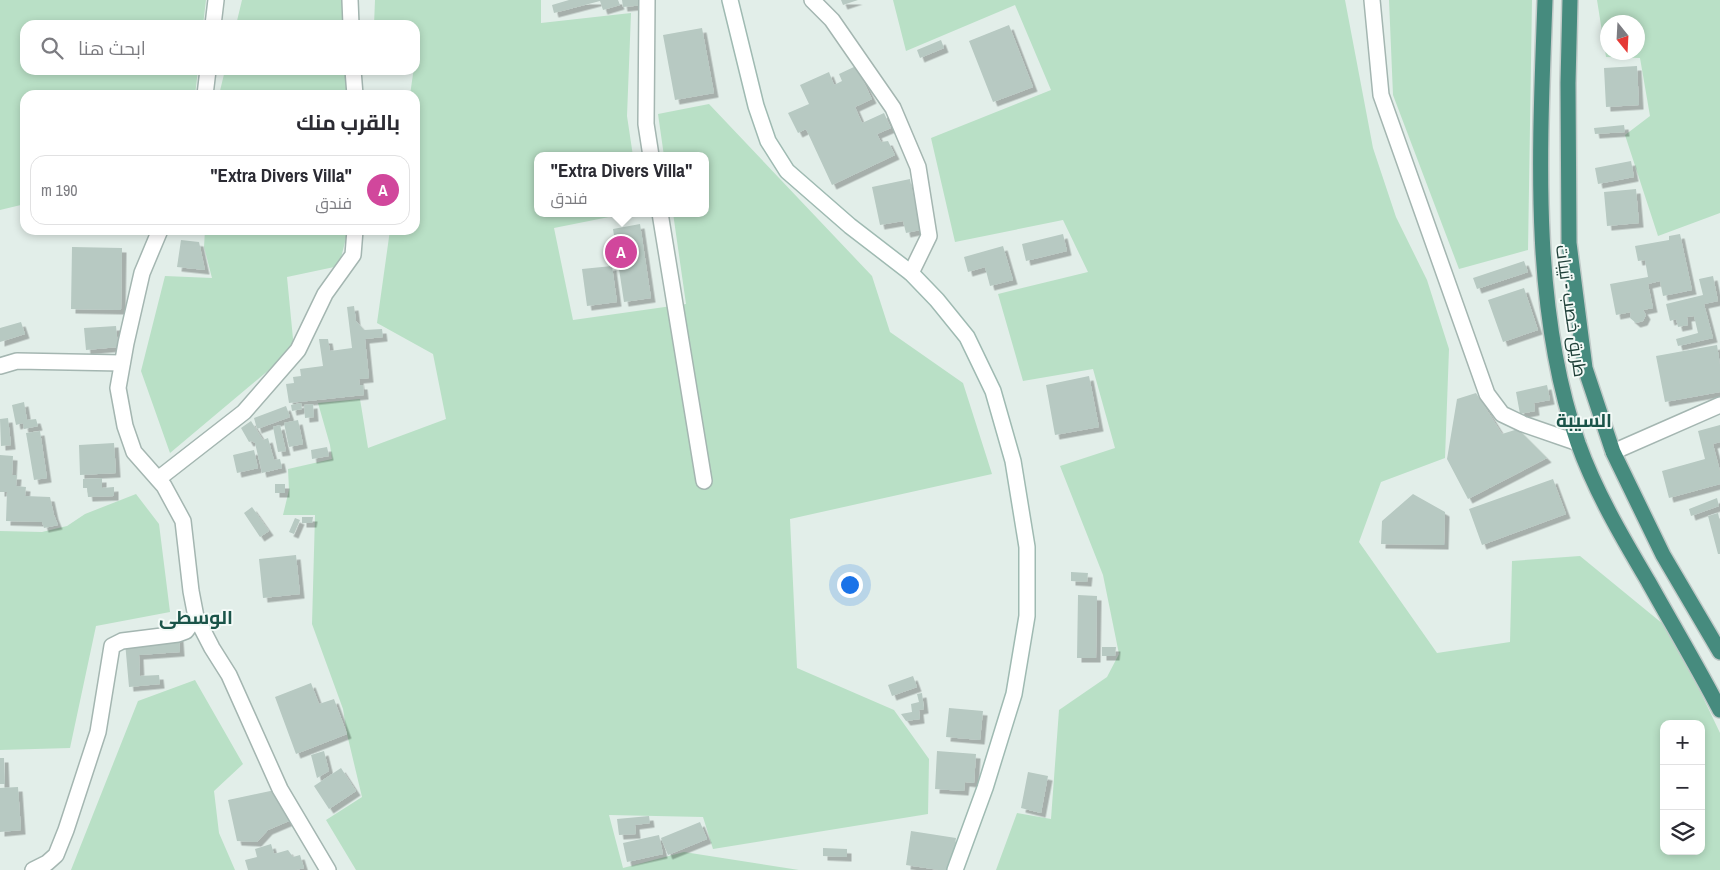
<!DOCTYPE html>
<html lang="ar">
<meta charset="utf-8">
<style>
:root{--surface:#fff;--page:#f7f7f7;--text:#2b2b33;--muted:#7c7c81;--line:#e1e1e2;--accent:#b45309}
body{margin:0;font-family:"Archivo Narrow",Cairo,sans-serif;background:var(--page);color:var(--text);direction:rtl}
.controls{position:absolute;right:15px;bottom:15px;display:grid;overflow:hidden;border-radius:10px;box-shadow:0 2px 8px #0003}
.controls button{width:45px;height:45px;display:grid;place-items:center;padding:0;border:0;border-bottom:1px solid var(--line);background:var(--surface);color:var(--text);font:25px sans-serif}
.compass{position:absolute;left:1600px;top:15px;width:45px;height:45px;border-radius:50%;background:var(--surface);box-shadow:0 2px 8px #0003;rotate:162deg}
.you{position:absolute;left:849px;top:584px;width:18px;height:18px;margin:-12px;border:4px solid #fff;border-radius:50%;background:#1a73e8;box-shadow:0 0 0 8px #1a73e833}
.badge{display:grid;place-items:center;width:32px;height:32px;border-radius:50%;background:var(--accent);color:#fff;font-size:16px;font-weight:700}
.pin{position:absolute;translate:-50% -50%;border:2px solid #fff;box-shadow:0 1px 5px #0006}
.popup{position:absolute;left:534px;top:152px;width:175px;height:65px;box-sizing:border-box;display:grid;place-content:center;border-radius:10px;background:var(--surface);filter:drop-shadow(0 1px 4px #0005);font-size:16px;white-space:nowrap;color:var(--muted)}
.popup b{font-size:19px;color:var(--text)}
.popup::after{content:'';position:absolute;left:50%;top:100%;margin-left:-10px;border:10px solid transparent;border-top-color:var(--surface)}
.list{margin:0;padding:0;list-style:none}
h2{display:flex;justify-content:space-between;align-items:center;height:65px;margin:0;padding:0 20px;font-size:21px}
h2 small{font-size:16px;font-weight:400;color:var(--muted)}
.list li{display:grid;grid-template-columns:32px 1fr auto;gap:15px;align-items:center;box-sizing:border-box;height:70px;margin:0 10px 10px;padding:0 10px;border:1px solid var(--line);border-radius:15px}
.list b{display:block;font-size:19px;white-space:nowrap}
.list p{margin:0;font-size:16px;white-space:nowrap;color:var(--muted)}
.list em{font-size:16px;font-style:normal;color:var(--muted)}
.icon{flex:none;width:28px;height:28px;fill:none;stroke:currentColor;stroke-width:2;stroke-linecap:round;stroke-linejoin:round}
.map{position:relative;flex:none;width:1720px;height:870px;overflow:hidden;direction:ltr}
.search{position:absolute;background:var(--surface);box-shadow:0 2px 8px #0003;left:20px;top:20px;width:400px;height:55px;display:flex;align-items:center;gap:12px;box-sizing:border-box;padding:0 18px;border-radius:15px;color:var(--muted);font-size:19px}
.panel{position:absolute;background:var(--surface);box-shadow:0 2px 8px #0003;left:20px;top:90px;width:400px;height:145px;border-radius:15px;direction:rtl}
.map>svg:first-child{display:block}
</style>
<div class="map">
<svg width="1720" height="870" viewBox="0 0 1720 870">
<defs>
<filter id="shadow"><feDropShadow dx="4.5" dy="4.5" stdDeviation="0" flood-color="#0004"/></filter>
</defs>
<rect width="100%" height="100%" fill="#e2eee9"/>
<path fill="#b9e0c6" fill-rule="evenodd" d="M 0,0 L 206,0 L 203,25 L 25,25 L 25,70 L 198,70 L 195,95 L 25,95 L 25,204 L 0,210 Z
M 242,0 L 348,0 L 350,25 L 236,25 Z
M 375,0 L 541,0 L 541,23 L 631,13 L 627,116 L 633,156 L 537,156 L 537,213 L 629,213 L 554,228 L 573,320 L 686,304 L 673,213 L 705,213 L 705,156 L 664,156 L 658,114 L 709,104 L 872,276 L 890,332 L 963,383 L 992,474 L 790,519 L 797,668 L 894,710 L 929,759 L 928,814 L 713,849 L 703,817 L 609,815 L 623,868 L 684,852 L 799,870 L 356,870 L 326,820 L 362,797 L 347,734 L 343,709 L 312,624 L 315,515 L 283,515 L 289,490 L 288,469 L 332,459 L 330,445 L 318,403 L 360,399 L 368,448 L 446,419 L 433,354 L 377,323 L 390,230 L 415,230 L 415,95 L 410,95 L 417,46 L 415,45 L 415,25 L 374,25 Z
M 893,0 L 1345,0 L 1373,148 L 1396,217 L 1427,280 L 1449,349 L 1445,458 L 1381,482 L 1359,542 L 1437,653 L 1510,642 L 1512,561 L 1580,556 L 1663,624 L 1700,691 L 1720,733 L 1720,870 L 996,870 L 1017,813 L 1051,819 L 1059,710 L 1107,677 L 1119,654 L 1103,575 L 1060,466 L 1115,448 L 1093,369 L 1023,381 L 998,294 L 1088,272 L 1063,220 L 955,242 L 931,138 L 1051,90 L 1015,5 L 906,51 ZM 1664,724 L 1701,724 L 1701,851 L 1664,851 Z
M 1389,0 L 1532,0 L 1528,250 L 1459,269 L 1393,95 Z
M 1597,0 L 1720,0 L 1720,213 L 1658,236 L 1625,135 L 1650,116 L 1640,58 L 1606,57 ZM 1608,22 L 1638,22 L 1638,52 L 1608,52 Z
M 225,70 L 348,70 L 346,95 L 219,95 Z
M 205,230 L 348,230 L 339,266 L 287,277 L 294,349 L 170,453 L 141,371 L 165,276 L 212,278 L 204,247 Z
M 136,494 L 159,524 L 170,612 L 96,626 L 70,748 L 0,750 L 0,531 L 42,532 L 67,526 L 85,514 Z
M 195,680 L 243,764 L 214,791 L 219,833 L 235,870 L 71,870 L 138,701 Z"/>
<path fill="#b7c9c2" filter="url(#shadow)" d="M 569,0 L 618,0 L 620,5 L 603,10 L 600,1 L 554,13 L 552,5 Z
M 622,0 L 644,0 L 645,5 L 623,7 Z
M 841,0 L 858,0 L 843,5 Z
M 1009,25 L 1033,87 L 993,102 L 969,41 Z
M 702,28 L 714,93 L 675,100 L 663,35 Z
M 941,40 L 944,48 L 920,58 L 917,50 Z
M 856,66 L 872,99 L 855,107 L 862,123 L 884,113 L 891,128 L 877,134 L 881,142 L 888,141 L 895,155 L 832,185 L 806,129 L 798,133 L 788,113 L 809,104 L 800,85 L 829,72 L 834,85 L 842,81 L 839,74 Z
M 1637,66 L 1639,105 L 1606,107 L 1604,68 Z
M 1624,125 L 1625,132 L 1595,134 L 1594,128 Z
M 1631,161 L 1634,177 L 1598,184 L 1595,168 Z
M 910,179 L 920,230 L 906,233 L 903,221 L 880,225 L 872,187 Z
M 1636,189 L 1639,223 L 1607,226 L 1604,192 Z
M 640,224 L 651,298 L 624,302 L 613,229 Z
M 1063,234 L 1067,251 L 1026,261 L 1022,244 Z
M 1680,234 L 1692,290 L 1663,296 L 1660,281 L 1648,284 L 1653,308 L 1643,310 L 1646,315 L 1643,321 L 1636,323 L 1630,318 L 1631,312 L 1616,315 L 1610,284 L 1648,277 L 1645,260 L 1638,261 L 1635,246 L 1669,240 L 1669,236 Z
M 181,240 L 199,242 L 205,270 L 177,267 Z
M 1003,246 L 1013,280 L 990,286 L 985,267 L 968,272 L 964,257 Z
M 72,247 L 122,248 L 121,310 L 71,309 Z
M 1524,261 L 1528,272 L 1477,289 L 1473,278 Z
M 612,266 L 617,302 L 587,306 L 582,269 Z
M 1713,276 L 1718,301 L 1704,304 L 1713,338 L 1678,346 L 1676,339 L 1698,333 L 1694,316 L 1687,317 L 1688,325 L 1678,327 L 1676,319 L 1670,321 L 1666,304 L 1703,295 L 1699,279 Z
M 1524,288 L 1538,330 L 1503,342 L 1488,300 Z
M 354,306 L 356,321 L 364,330 L 382,329 L 383,337 L 365,339 L 369,378 L 359,379 L 360,385 L 363,385 L 364,395 L 289,403 L 286,384 L 294,383 L 293,377 L 301,376 L 300,369 L 323,366 L 319,339 L 328,339 L 330,351 L 352,348 L 347,307 Z
M 21,322 L 25,334 L 0,342 L 0,328 Z
M 116,326 L 118,347 L 86,350 L 84,328 Z
M 1717,345 L 1720,365 L 1720,392 L 1665,402 L 1656,356 Z
M 1089,376 L 1099,427 L 1055,435 L 1046,385 Z
M 1547,385 L 1550,400 L 1534,403 L 1535,411 L 1520,414 L 1516,392 Z
M 1476,393 L 1502,434 L 1518,429 L 1547,458 L 1468,499 L 1447,459 L 1457,399 Z
M 24,402 L 27,420 L 36,419 L 38,426 L 24,429 L 23,423 L 16,425 L 12,405 Z
M 301,403 L 302,409 L 292,411 L 291,405 Z
M 313,404 L 314,417 L 305,418 L 304,405 Z
M 286,406 L 290,417 L 257,429 L 254,418 Z
M 8,418 L 11,445 L 1,446 L 0,419 Z
M 298,420 L 303,444 L 289,447 L 284,423 Z
M 251,421 L 263,440 L 268,438 L 274,460 L 280,459 L 282,468 L 262,473 L 255,443 L 252,441 L 249,442 L 241,428 Z
M 280,425 L 286,451 L 278,452 L 273,427 Z
M 1720,425 L 1720,442 L 1713,444 L 1720,471 L 1720,484 L 1669,498 L 1662,471 L 1705,459 L 1698,431 Z
M 40,431 L 47,478 L 34,480 L 26,433 Z
M 114,443 L 116,473 L 80,475 L 79,445 Z
M 327,447 L 329,456 L 312,459 L 311,450 Z
M 254,450 L 258,468 L 237,473 L 233,455 Z
M 0,455 L 13,456 L 12,475 L 17,475 L 16,486 L 26,487 L 25,496 L 50,497 L 54,515 L 58,525 L 44,528 L 42,522 L 6,521 L 7,492 L 0,492 Z
M 102,478 L 102,488 L 114,487 L 114,496 L 88,497 L 87,488 L 83,488 L 83,479 Z
M 1553,479 L 1566,514 L 1482,545 L 1469,509 Z
M 275,484 L 285,484 L 285,493 L 275,493 Z
M 1413,494 L 1445,512 L 1444,545 L 1381,544 L 1382,521 Z
M 1717,498 L 1719,506 L 1691,516 L 1689,509 Z
M 252,507 L 269,531 L 260,537 L 244,513 Z
M 1718,513 L 1720,522 L 1720,554 L 1718,554 L 1708,516 Z
M 302,517 L 313,517 L 312,523 L 302,523 Z
M 295,518 L 300,520 L 294,534 L 289,532 Z
M 296,555 L 300,594 L 263,598 L 259,559 Z
M 1071,572 L 1088,573 L 1087,582 L 1071,581 Z
M 1078,595 L 1097,596 L 1096,658 L 1077,658 Z
M 179,637 L 180,652 L 139,655 L 140,676 L 159,675 L 160,684 L 129,687 L 125,642 Z
M 1102,647 L 1116,647 L 1115,656 L 1102,656 Z
M 913,676 L 917,687 L 892,696 L 888,685 Z
M 311,683 L 319,704 L 334,699 L 347,734 L 296,754 L 275,697 Z
M 922,693 L 924,709 L 919,710 L 920,719 L 906,721 L 901,714 L 912,712 L 911,704 L 919,702 L 917,694 Z
M 949,708 L 983,711 L 980,740 L 946,737 Z
M 324,751 L 329,771 L 317,778 L 311,755 Z
M 937,751 L 976,754 L 974,783 L 965,782 L 964,791 L 935,789 Z
M 0,758 L 4,758 L 5,784 L 0,784 Z
M 341,768 L 356,791 L 329,809 L 314,786 Z
M 1028,772 L 1048,776 L 1041,813 L 1021,808 Z
M 18,787 L 21,830 L 0,832 L 0,788 Z
M 275,790 L 289,821 L 268,830 L 257,842 L 237,841 L 228,800 Z
M 649,816 L 650,823 L 635,825 L 636,834 L 619,835 L 617,819 Z
M 700,822 L 707,839 L 668,855 L 661,838 Z
M 911,831 L 956,838 L 951,870 L 939,870 L 906,865 Z
M 659,835 L 663,854 L 627,862 L 623,843 Z
M 271,844 L 274,854 L 288,850 L 293,857 L 300,855 L 304,868 L 296,870 L 248,870 L 245,860 L 257,857 L 255,849 Z
M 823,848 L 847,849 L 847,857 L 823,856 Z"/>
<g fill="none" stroke-linecap="round" stroke-linejoin="round">
<defs>
<path id="minor" d="M 350,0 L 351,25
M 647,0 L 646,124 L 651,156
M 812,0 L 832,20 L 893,108 L 918,167 L 929,236 L 911,273
M 1372,0 L 1381,95 L 1487,394 L 1502,414 L 1523,424 L 1578,443
M 353,70 L 355,95
M 660,213 L 704,481
M 0,366 L 17,361 L 122,363
M 158,479 L 244,412 L 298,350 L 325,294 L 353,255 L 355,230"/>
<path id="tertiary" d="M 213,25 L 216,0
M 205,95 L 208,70
M 160,230 L 142,273 L 126,343 L 118,388 L 125,426 L 134,452 L 164,486 L 183,521 L 191,591 L 196,617 L 212,648 L 229,675 L 280,789 L 328,870
M 1613,452 L 1720,405
M 33,870 L 47,863 L 56,855 L 66,830 L 98,732 L 112,646 L 122,641 L 178,634 L 186,631 L 196,617"/>
<path id="secondary" d="M 730,0 L 756,106 L 768,141 L 787,171 L 850,226 L 911,273 L 937,300 L 967,337 L 993,391 L 1013,461 L 1027,547 L 1027,616 L 1014,694 L 985,788 L 955,870"/>
<path id="trunk" d="M 1545,0 C 1540,144 1530,305 1578,443 C 1595,491 1622,537 1648,581 C 1672,624 1697,666 1720,710
M 1570,0 L 1568,83 L 1569,243 L 1585,368 L 1613,452 L 1663,555 L 1720,652"/>
</defs>
<use href="#minor" stroke="#a4b6b1" stroke-width="18"/>
<use href="#tertiary" stroke="#a4b6b1" stroke-width="18"/>
<use href="#secondary" stroke="#9fbab2" stroke-width="18"/>
<use href="#trunk" stroke="#c1cac8" stroke-width="18"/>
<use href="#minor" stroke="#fff" stroke-width="15"/>
<use href="#tertiary" stroke="#fff" stroke-width="15"/>
<use href="#secondary" stroke="#fff" stroke-width="15"/>
<use href="#trunk" stroke="#468b7e" stroke-width="15"/>
</g>
<g text-anchor="middle" stroke-width="4" stroke-linejoin="round" paint-order="stroke">
<g font-size="18" fill="#204039" stroke="#f3faf7">
<text transform="translate(1571 311) rotate(82)" y="6">طريق خصب - تيبات</text>
</g>
<g font-size="19" font-weight="bold" fill="#1a5449" stroke="#f3faf7">
<text x="1584" y="427">السيبة</text>
<text x="196" y="624">الوسطى</text>
</g>
</g>
</svg>
<div class="controls">
<button>+</button>
<button>−</button>
<button><svg class="icon" aria-label="layers" viewBox="0 0 24 24"><path d="M12 4l9 5-9 5-9-5zM3 14l9 5 9-5"/></svg></button>
</div>
<svg class="compass" viewBox="-18 -18 36 36"><path d="M0-13l5 13h-10z" fill="#e53935"/><path d="M0 13l5-13h-10z" fill="#7c7c81"/></svg>
<div class="you"></div>
<div class="pin badge" style="left:621px;top:252px;background:#d1479c">A</div>
<div class="popup"><b>&quot;Extra Divers Villa&quot;</b>فندق</div>
<div class="search"><svg class="icon" aria-label="search" viewBox="0 0 24 24"><circle cx="10" cy="10" r="6"/><path d="M15 15l6 6"/></svg>ابحث هنا</div>
<section class="panel">
<h2>بالقرب منك<small></small></h2>
<ul class="list">
<li><span class="badge" style="background:#d1479c">A</span><div><b>&quot;Extra Divers Villa&quot;</b><p>فندق</p></div><em>190 m</em></li>
</ul>
</section>
</div>
